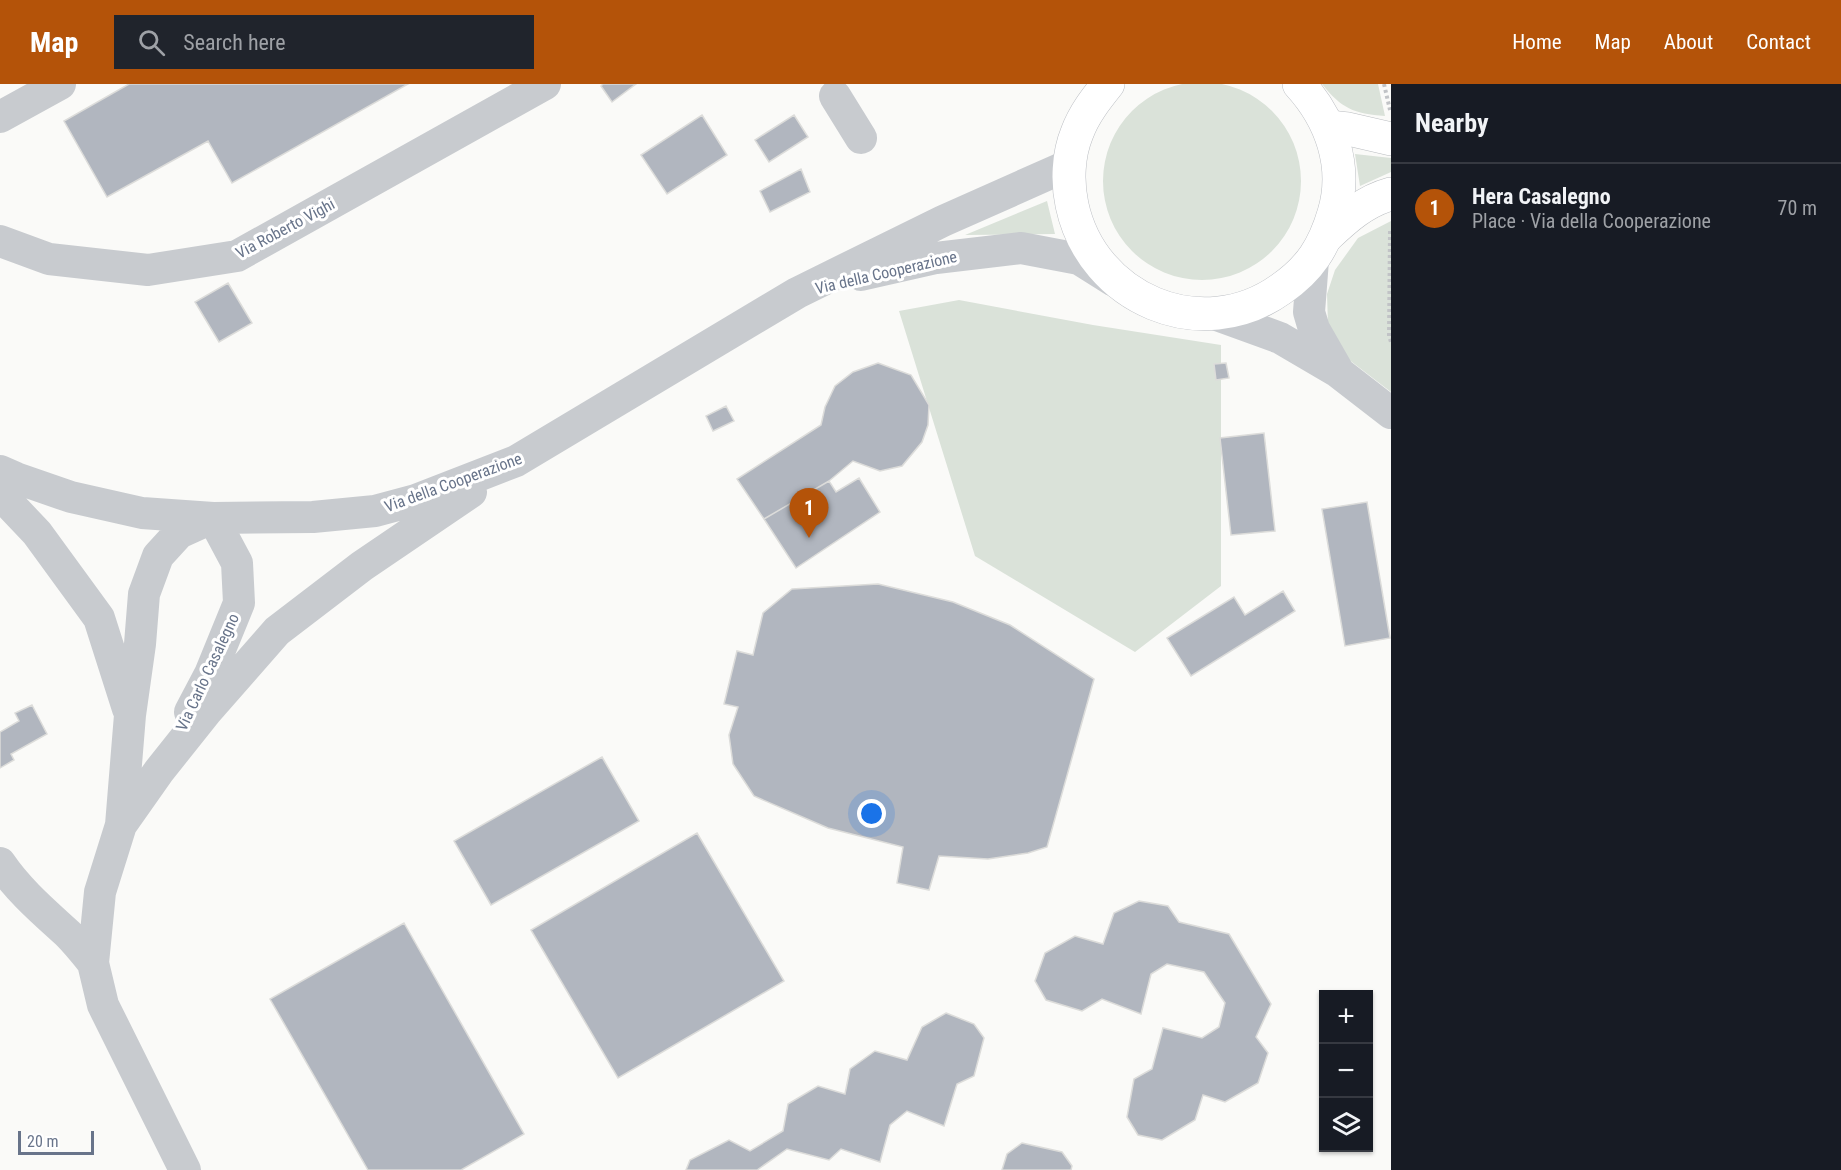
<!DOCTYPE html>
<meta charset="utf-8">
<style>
:root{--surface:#171b24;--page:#20242c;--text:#f1f3f6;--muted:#9ea1a6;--line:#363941;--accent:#b45309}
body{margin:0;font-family:"Roboto Condensed",sans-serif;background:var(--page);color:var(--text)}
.controls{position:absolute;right:18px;bottom:18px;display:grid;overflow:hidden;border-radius:0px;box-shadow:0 2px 4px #0004}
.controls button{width:54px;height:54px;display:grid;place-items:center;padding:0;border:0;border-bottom:2px solid var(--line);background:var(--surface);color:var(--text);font:30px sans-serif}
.scale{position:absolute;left:18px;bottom:15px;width:76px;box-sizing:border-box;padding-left:6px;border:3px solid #68748a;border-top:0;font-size:16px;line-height:21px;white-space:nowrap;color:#68748a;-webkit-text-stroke:4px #fff;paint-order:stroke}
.you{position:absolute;left:872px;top:730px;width:21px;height:21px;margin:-15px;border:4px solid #fff;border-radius:50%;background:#1a73e8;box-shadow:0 0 0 9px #1a73e833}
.badge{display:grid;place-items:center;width:39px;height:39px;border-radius:50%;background:var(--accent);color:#fff;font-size:20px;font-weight:700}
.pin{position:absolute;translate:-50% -50px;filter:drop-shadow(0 2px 3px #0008)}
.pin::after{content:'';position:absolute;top:32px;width:21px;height:18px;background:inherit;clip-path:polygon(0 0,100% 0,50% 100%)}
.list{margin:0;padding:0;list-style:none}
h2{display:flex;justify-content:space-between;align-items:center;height:78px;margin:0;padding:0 24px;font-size:26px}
h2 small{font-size:20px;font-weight:400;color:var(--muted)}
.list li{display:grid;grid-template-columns:39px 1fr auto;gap:18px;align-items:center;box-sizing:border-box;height:90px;padding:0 24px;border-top:2px solid var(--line)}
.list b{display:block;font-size:22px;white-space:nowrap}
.list p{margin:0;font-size:20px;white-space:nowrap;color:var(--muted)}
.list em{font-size:20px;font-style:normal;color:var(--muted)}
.icon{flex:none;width:33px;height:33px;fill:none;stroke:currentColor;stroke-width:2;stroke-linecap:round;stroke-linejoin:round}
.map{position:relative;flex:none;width:1391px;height:1086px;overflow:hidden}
header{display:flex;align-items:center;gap:36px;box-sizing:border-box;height:84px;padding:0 30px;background:var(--accent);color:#fff}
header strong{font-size:28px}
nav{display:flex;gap:33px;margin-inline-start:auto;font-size:21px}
.search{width:420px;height:54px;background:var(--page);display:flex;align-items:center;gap:15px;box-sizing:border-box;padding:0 21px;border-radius:0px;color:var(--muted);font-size:22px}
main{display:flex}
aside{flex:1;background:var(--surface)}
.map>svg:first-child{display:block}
</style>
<header>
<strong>Map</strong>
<div class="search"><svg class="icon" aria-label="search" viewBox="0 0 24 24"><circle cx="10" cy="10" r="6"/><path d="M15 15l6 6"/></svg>Search here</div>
<nav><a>Home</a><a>Map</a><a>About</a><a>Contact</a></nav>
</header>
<main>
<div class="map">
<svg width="1391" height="1086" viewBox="0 0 1391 1086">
<rect width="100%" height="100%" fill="#fafaf8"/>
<path fill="#dae2d9" d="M1103 97a99 99 0 1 1 198 0a99 99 0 1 1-198 0Z
M 1322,0 L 1378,0 L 1385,32 C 1354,30 1341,24 1322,0 Z
M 1355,70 L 1391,74 L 1391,88 L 1360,102 Z
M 1047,117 L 1055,150 L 965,151 Z
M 1391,137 L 1391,308 L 1348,275 L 1328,241 L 1327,210 L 1335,186 L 1358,154 Z
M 959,216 L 1093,241 L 1221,261 L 1221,502 L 1135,568 L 975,472 L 899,227 Z"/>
<path fill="#b1b6bf" stroke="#dcdcda" stroke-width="1.5" d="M 129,0 L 408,0 L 232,99 L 208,57 L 107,113 L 64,37 Z
M 603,0 L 636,0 L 612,18 L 601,2 Z
M 702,31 L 727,71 L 667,110 L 641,71 Z
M 794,31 L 808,53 L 769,78 L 755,56 Z
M 801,85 L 810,108 L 770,128 L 760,107 Z
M 228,199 L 252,239 L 219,258 L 195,218 Z
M 878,279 L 911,291 L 929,321 L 928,341 L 922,358 L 902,382 L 880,387 L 853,377 L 829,397 L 764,435 L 737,395 L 821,341 L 825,323 L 835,302 L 853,288 Z
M 1226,279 L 1229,294 L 1216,296 L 1214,280 Z
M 726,322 L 734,337 L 713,347 L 706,332 Z
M 1264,349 L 1275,447 L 1231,451 L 1220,354 Z
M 859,394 L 880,428 L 796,484 L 764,435 L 829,397 L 836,408 Z
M 1367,418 L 1390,554 L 1345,562 L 1322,425 Z
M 878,500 L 953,518 L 1010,541 L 1094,595 L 1047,763 L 1028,769 L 988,775 L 939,772 L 929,806 L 897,799 L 903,763 L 828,744 L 754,712 L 733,680 L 729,651 L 738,623 L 724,620 L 737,567 L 753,571 L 763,529 L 792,505 Z
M 1283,507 L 1295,527 L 1191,592 L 1167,554 L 1234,513 L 1245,531 Z
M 32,621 L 47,650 L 11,670 L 14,676 L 0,684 L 0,648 L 19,637 L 15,629 Z
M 602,673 L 639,737 L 491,821 L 454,757 Z
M 697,749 L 784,897 L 618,994 L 531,846 Z
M 1139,817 L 1168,822 L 1179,838 L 1229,850 L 1271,920 L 1256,953 L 1268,969 L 1258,999 L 1225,1018 L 1203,1011 L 1195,1036 L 1162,1056 L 1138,1051 L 1127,1033 L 1134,995 L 1152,985 L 1163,944 L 1202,954 L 1219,943 L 1225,919 L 1204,888 L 1167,880 L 1151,890 L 1141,930 L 1102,915 L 1082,927 L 1046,916 L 1035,897 L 1045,869 L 1075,852 L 1103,860 L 1114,829 Z
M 404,839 L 524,1050 L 461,1086 L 368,1086 L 270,915 Z
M 946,929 L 974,940 L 984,954 L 974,992 L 957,1000 L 944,1042 L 907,1027 L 890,1041 L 880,1078 L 841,1065 L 829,1076 L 787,1065 L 757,1086 L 686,1086 L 690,1076 L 729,1056 L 750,1067 L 783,1047 L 788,1020 L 818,1002 L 845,1010 L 850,985 L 875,967 L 907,976 L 922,943 Z
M 1022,1059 L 1062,1068 L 1072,1082 L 1071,1086 L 1002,1086 L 1007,1070 Z"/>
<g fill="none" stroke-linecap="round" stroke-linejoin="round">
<defs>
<path id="major" d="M 1108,0 C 1096,15 1084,30 1077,49 C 1068,71 1067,98 1072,121 C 1092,215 1201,262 1281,205 C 1310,185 1324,163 1334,129 C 1348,82 1331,35 1299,0"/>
<path id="highway" d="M 1329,43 L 1348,45 L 1391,55
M 1327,152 C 1346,134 1365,117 1391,110"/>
</defs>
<use href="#major" stroke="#bbbec3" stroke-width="34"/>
<use href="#highway" stroke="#babdc1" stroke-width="34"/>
<path stroke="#c1c3c6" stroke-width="4" stroke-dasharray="3 3" stroke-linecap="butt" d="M 1384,0 L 1390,26
M 1390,147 L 1389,252 L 1391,258"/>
<path stroke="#c8cbcf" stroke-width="32" d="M 835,12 L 861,54
M 0,33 L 60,0
M 0,157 L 49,175 L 148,186 L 237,172 L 545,0
M 1313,176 L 1309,228 L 1314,245 L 1338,287
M 861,191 L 936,174 L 1021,164 L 1079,175 L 1114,197
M 1214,230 L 1280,254 L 1338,288 L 1391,329
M 0,387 L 16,394 L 71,413 L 142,429 L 213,434 L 313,433 L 375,427 L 416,416 L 516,377 L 797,209 L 943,137 L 1069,81
M 0,410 L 37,449 L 99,534 L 128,625
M 190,628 L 210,590 L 239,519 L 237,479 L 213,434
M 121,741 L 159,687 L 206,628 L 277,547 L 362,482 L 471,408
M 0,779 C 19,807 44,828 68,850 C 77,859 85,869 93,879
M 185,1086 L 103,921 L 93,879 L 100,808 L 121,741 L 130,631 L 140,560 L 144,510 L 158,472 L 179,449 L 212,434"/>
<use href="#major" stroke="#fff" stroke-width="33"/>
<use href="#highway" stroke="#fff" stroke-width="33"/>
</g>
<g text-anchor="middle" stroke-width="6" stroke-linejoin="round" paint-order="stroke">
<g font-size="16" fill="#68748a" stroke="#fff">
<text transform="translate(285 144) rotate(-28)" y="6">Via Roberto Vighi</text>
<text transform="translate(886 188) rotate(-13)" y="6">Via della Cooperazione</text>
<text transform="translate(453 398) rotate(-20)" y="6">Via della Cooperazione</text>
<text transform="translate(207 588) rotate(-65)" y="6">Via Carlo Casalegno</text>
</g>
</g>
</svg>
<div class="controls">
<button>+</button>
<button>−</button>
<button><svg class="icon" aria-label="layers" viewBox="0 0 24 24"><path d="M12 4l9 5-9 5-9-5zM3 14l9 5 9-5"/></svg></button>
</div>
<div class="scale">20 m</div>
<div class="you"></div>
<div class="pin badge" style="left:809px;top:454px">1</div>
</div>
<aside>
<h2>Nearby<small></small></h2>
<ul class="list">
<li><span class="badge">1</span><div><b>Hera Casalegno</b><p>Place · Via della Cooperazione</p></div><em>70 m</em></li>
</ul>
</aside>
</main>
